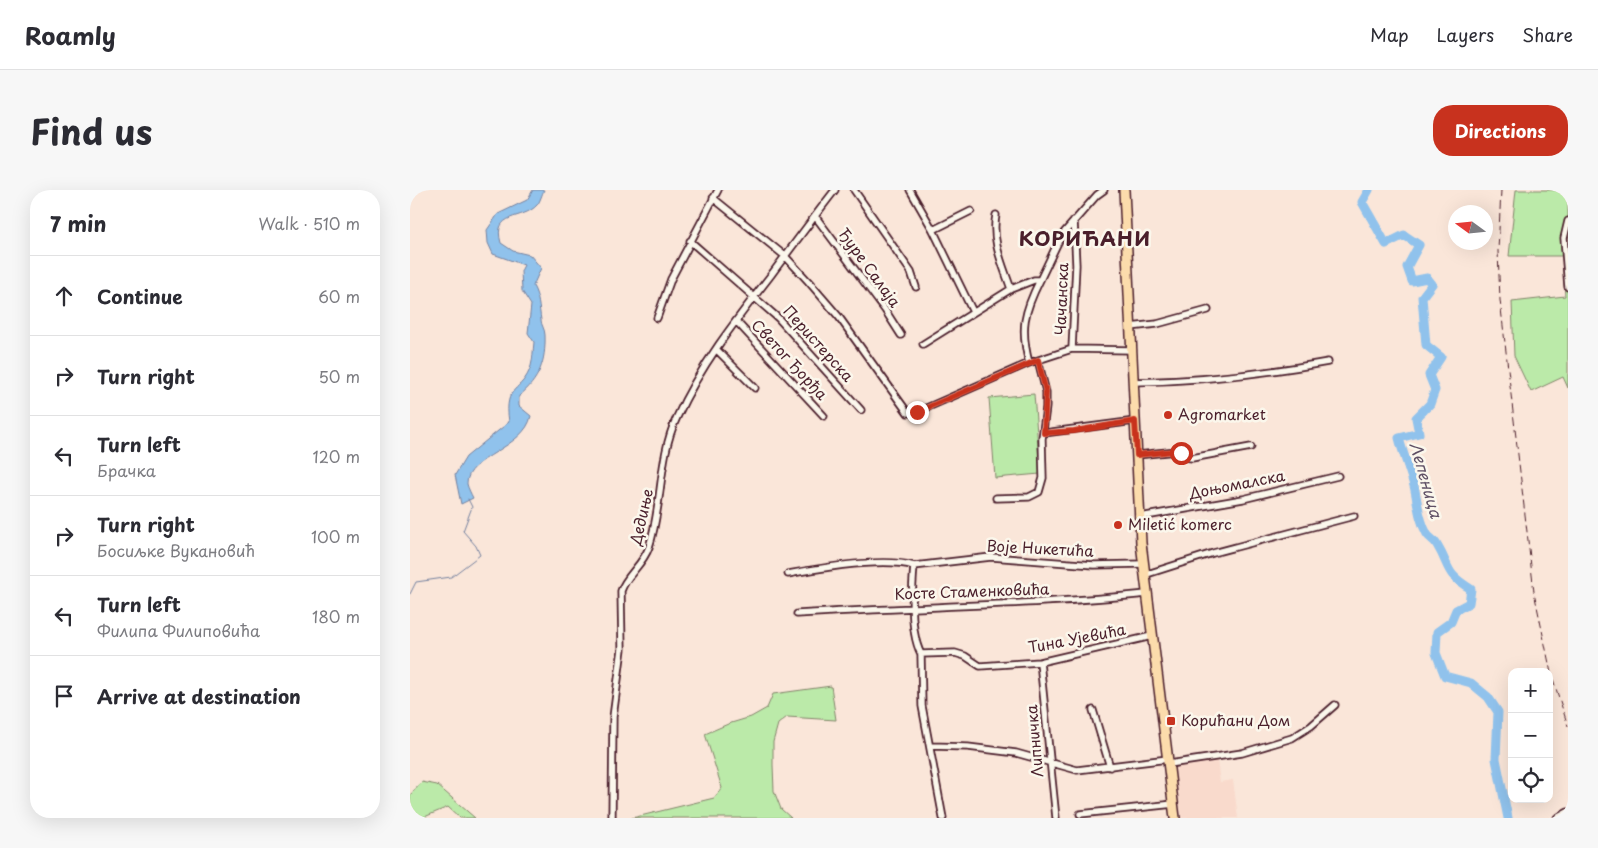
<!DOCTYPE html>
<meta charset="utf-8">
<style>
:root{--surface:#fff;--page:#f7f7f7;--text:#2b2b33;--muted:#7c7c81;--line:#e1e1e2;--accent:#c8321e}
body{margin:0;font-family:"Playpen Sans",sans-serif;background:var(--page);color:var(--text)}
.controls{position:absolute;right:15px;bottom:15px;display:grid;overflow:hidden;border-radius:10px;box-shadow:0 5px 20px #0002}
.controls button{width:45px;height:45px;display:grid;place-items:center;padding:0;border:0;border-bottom:1px solid var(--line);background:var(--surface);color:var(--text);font:25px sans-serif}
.compass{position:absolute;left:1038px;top:15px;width:45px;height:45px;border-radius:50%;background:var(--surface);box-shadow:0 5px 20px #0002;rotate:285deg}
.stop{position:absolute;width:15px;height:15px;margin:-11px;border:4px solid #c8321e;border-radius:50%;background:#fff}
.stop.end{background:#c8321e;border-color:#fff;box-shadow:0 1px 5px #0008}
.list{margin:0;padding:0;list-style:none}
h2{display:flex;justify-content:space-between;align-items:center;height:65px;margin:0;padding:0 20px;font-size:21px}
h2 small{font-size:16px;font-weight:400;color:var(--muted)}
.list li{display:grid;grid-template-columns:32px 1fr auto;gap:15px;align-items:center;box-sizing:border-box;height:80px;padding:0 20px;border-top:1px solid var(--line)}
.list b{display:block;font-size:19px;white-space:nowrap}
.list p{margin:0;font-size:16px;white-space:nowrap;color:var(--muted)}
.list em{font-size:16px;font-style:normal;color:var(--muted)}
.icon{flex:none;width:28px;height:28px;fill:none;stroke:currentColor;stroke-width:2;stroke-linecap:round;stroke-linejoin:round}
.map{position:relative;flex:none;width:1158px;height:628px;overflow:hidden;border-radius:20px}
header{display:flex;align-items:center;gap:30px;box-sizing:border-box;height:70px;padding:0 25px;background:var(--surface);border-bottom:1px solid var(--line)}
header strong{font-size:24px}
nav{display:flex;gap:28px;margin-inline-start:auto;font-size:18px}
.intro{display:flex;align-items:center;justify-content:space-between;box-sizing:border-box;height:120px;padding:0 30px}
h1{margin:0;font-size:35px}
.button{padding:12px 22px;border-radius:20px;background:var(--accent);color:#fff;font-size:18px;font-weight:700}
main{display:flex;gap:30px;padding:0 30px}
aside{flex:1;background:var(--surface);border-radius:20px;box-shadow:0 5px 20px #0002}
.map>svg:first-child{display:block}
</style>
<header>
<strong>Roamly</strong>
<nav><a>Map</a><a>Layers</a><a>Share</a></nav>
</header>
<div class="intro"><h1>Find us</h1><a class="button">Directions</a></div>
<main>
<aside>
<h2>7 min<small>Walk · 510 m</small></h2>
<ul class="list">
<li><svg class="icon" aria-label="ahead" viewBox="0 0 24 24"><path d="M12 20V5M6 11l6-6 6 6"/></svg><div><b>Continue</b></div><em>60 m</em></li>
<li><svg class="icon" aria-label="right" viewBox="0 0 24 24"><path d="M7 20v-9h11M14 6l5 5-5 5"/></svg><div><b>Turn right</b></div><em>50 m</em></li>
<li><svg class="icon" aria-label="left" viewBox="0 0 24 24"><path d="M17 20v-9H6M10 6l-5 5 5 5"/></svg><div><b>Turn left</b><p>Брачка</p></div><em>120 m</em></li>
<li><svg class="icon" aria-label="right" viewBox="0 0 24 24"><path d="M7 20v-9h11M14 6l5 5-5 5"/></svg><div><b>Turn right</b><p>Босиљке Вукановић</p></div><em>100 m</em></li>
<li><svg class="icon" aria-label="left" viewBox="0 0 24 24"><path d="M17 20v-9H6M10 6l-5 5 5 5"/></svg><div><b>Turn left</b><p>Филипа Филиповића</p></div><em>180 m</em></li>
<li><svg class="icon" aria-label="arrive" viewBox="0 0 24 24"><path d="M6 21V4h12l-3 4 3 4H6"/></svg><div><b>Arrive at destination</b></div></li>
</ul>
</aside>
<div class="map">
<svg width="1158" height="628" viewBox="0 0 1158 628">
<rect width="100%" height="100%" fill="#fae6d9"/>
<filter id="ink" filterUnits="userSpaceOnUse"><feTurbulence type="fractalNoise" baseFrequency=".02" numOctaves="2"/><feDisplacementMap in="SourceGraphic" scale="10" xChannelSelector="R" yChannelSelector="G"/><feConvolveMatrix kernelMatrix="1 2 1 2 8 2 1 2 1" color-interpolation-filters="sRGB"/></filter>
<g filter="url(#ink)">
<path fill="#f9dacc" d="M 807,570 L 810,592 L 823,590 L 828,628 L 770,628 L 763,577 Z"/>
<path fill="#bbeaa9" stroke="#82846a" d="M 1106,0 L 1158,0 L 1158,198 L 1153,187 L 1121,202 L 1104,166 L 1102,112 L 1155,106 L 1152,66 L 1099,66 Z
M 624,204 L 630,284 L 585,288 L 579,208 Z
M 421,496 L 426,530 L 377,527 L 368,534 L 363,552 L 363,575 L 364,601 L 371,619 L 381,628 L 222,628 L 304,608 L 312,598 L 295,544 L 318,534 L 341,527 L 357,518 L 363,504 Z
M 12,592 L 27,595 L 65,628 L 50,628 L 38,617 L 12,628 L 0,628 L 0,605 Z"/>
<path fill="#90c2ec" stroke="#74819f" d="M 123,0 L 134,0 C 132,4 130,12 127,15 C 113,31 82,21 91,53 L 103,61 L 120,65 L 131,78 L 123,96 C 129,107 129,117 131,130 C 131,135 135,139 135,145 C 136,172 129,190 109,206 L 109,216 L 121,226 C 115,258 56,267 57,294 C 58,298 61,304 63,308 L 51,314 L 45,285 L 56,267 L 99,232 C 93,193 112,204 121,176 C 123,169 123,160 124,152 L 118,143 L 121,115 L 112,101 L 111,81 L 114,75 L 83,64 L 78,53 L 77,40 L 88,24 L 117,10 Z"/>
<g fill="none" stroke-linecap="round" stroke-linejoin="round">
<path stroke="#74819f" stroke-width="1" d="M 0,404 L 6,392 L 41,387 L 70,365 L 66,356 L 53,341 L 62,317 L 58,309"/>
<path stroke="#90c2ec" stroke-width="9" d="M 959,0 L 952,12 L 976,54 L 994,45 L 1009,55 L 997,77 L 1002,91 L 1017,88 L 1022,94 L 1012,107 L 1016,155 L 1031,167 L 1019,185 L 1025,200 L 1020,214 L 1006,228 L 1009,243 L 989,248 C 993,264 1000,280 1004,296 C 1008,312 1008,328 1017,344 C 1019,348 1025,350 1027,355 C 1041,378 1034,383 1061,399 L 1059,413 L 1046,420 L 1041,432 L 1027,442 L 1026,463 L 1035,486 L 1061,493 L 1078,507 L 1088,522 L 1086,569 L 1098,628"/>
<defs>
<path id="minor" d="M 444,0 L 501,82 L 506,97
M 500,0 L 523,40 L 563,122
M 303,8 L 375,66 L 398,91 L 429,127 L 498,223 L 507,222 L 619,173 L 662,159 L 722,160
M 586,25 C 581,51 593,75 601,99
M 405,26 L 475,120 L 491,145
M 1158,31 L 1154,48 L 1158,97
M 523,40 L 561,21
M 280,51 L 368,128 L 451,220
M 247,128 L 261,89 L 308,0
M 326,131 L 414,226
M 720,137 L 747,134 L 798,120
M 513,154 L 601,99 L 624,90 L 630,90 L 651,46 L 687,5 L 694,0
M 306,159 L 345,198
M 662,159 L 666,75 L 664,30
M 619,173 C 610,138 614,122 630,90
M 723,192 C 789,191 853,184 918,172
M 634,243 L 725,231
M 727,265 L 767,261 L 775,267 L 782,268 L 841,257
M 586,308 L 619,307 L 629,302 L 633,288 L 632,249 L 636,217 L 636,202 L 628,170
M 730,327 L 833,309 L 928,286
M 504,376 C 502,399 500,443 511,464 L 512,516 L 533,628
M 378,384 C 410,378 474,367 504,376 L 581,367 L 684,375 L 733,374
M 734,385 L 803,363 L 944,326
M 387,424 C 504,416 621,416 737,404
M 511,464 L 545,463 L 555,466 L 570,476 L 630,472 L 742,446
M 630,472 L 646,628
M 683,520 L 700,577
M 521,556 L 558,557 L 606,563 L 667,580 L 758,569
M 759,574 L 832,563 L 882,548 L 901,536 L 925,515
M 670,624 L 764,614
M 202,628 L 203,527 L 212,459 L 211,401 C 216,385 233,375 239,357 C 253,315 248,267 267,227 C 290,176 326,130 361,85 C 382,57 403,28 425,0
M 1147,628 L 1158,622"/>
<path id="primary" d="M 714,0 L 731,353 L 765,628"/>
</defs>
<use href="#minor" stroke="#4a1f2b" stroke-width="9"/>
<use href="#primary" stroke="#4a1f2b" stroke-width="12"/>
<use href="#minor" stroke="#fbf7ec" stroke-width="5.5"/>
<use href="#primary" stroke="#fcdcac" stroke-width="9"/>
<path stroke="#4a1f2b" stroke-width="1" stroke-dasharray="8 4" stroke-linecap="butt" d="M 1091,0 L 1088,61 L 1090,110 L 1124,402 L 1141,483 L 1158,536"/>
</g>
</g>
<g fill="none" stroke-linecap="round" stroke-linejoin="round" filter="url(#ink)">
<path stroke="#c8321e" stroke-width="6" d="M 507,222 L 628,170 L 636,202 L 634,243 L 664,241 L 725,231 L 727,265 L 764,261 L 771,263"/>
</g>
<g fill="#c8321e" stroke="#fbf7ec" stroke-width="2">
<circle cx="758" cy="225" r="5"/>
<circle cx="708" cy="335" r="5"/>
<rect x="756" y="526" width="10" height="10" rx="2.5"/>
</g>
<g text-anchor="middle" stroke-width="5" stroke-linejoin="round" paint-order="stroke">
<g font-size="15" fill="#4a1f2b" stroke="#fbf7ec">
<text transform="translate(459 78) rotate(54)" y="5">Ђуре Салаја</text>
<text transform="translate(652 109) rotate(-88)" y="5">Чачанска</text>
<text transform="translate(408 154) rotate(48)" y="5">Перистерска</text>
<text transform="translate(379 170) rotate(47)" y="5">Светог Ђорђа</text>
<text transform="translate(827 295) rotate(-11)" y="5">Доњомалска</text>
<text transform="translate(232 327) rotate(-77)" y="5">Дедиње</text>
<text transform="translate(630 359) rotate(3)" y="5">Воје Никетића</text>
<text transform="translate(562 402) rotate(-2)" y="5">Косте Стаменковића</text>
<text transform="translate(667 449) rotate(-11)" y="5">Тина Ујевића</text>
<text transform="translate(625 551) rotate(-95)" y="5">Липничка</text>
</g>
<g font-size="15" fill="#4a1f2b" stroke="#fbf7ec" text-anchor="start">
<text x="768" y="230">Agromarket</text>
<text x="718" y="340">Miletić komerc</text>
<text x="771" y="536">Корићани Дом</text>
</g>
<g font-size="16" font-style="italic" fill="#5f5065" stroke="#fbf7ec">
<text transform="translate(1016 290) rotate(74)" y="6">Лепеница</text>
</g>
<g font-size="20" font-weight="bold" letter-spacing="1" fill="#4a1f2b" stroke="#fbf7ec">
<text x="675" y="56">КОРИЋАНИ</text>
</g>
</g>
</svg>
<div class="controls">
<button>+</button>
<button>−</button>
<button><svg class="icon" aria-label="locate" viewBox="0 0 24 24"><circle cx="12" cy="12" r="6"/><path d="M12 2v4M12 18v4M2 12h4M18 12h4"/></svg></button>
</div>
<svg class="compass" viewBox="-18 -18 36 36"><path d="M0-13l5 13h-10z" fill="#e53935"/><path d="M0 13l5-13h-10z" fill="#7c7c81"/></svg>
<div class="stop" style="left:771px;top:263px"></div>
<div class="stop end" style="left:507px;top:222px"></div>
</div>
</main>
